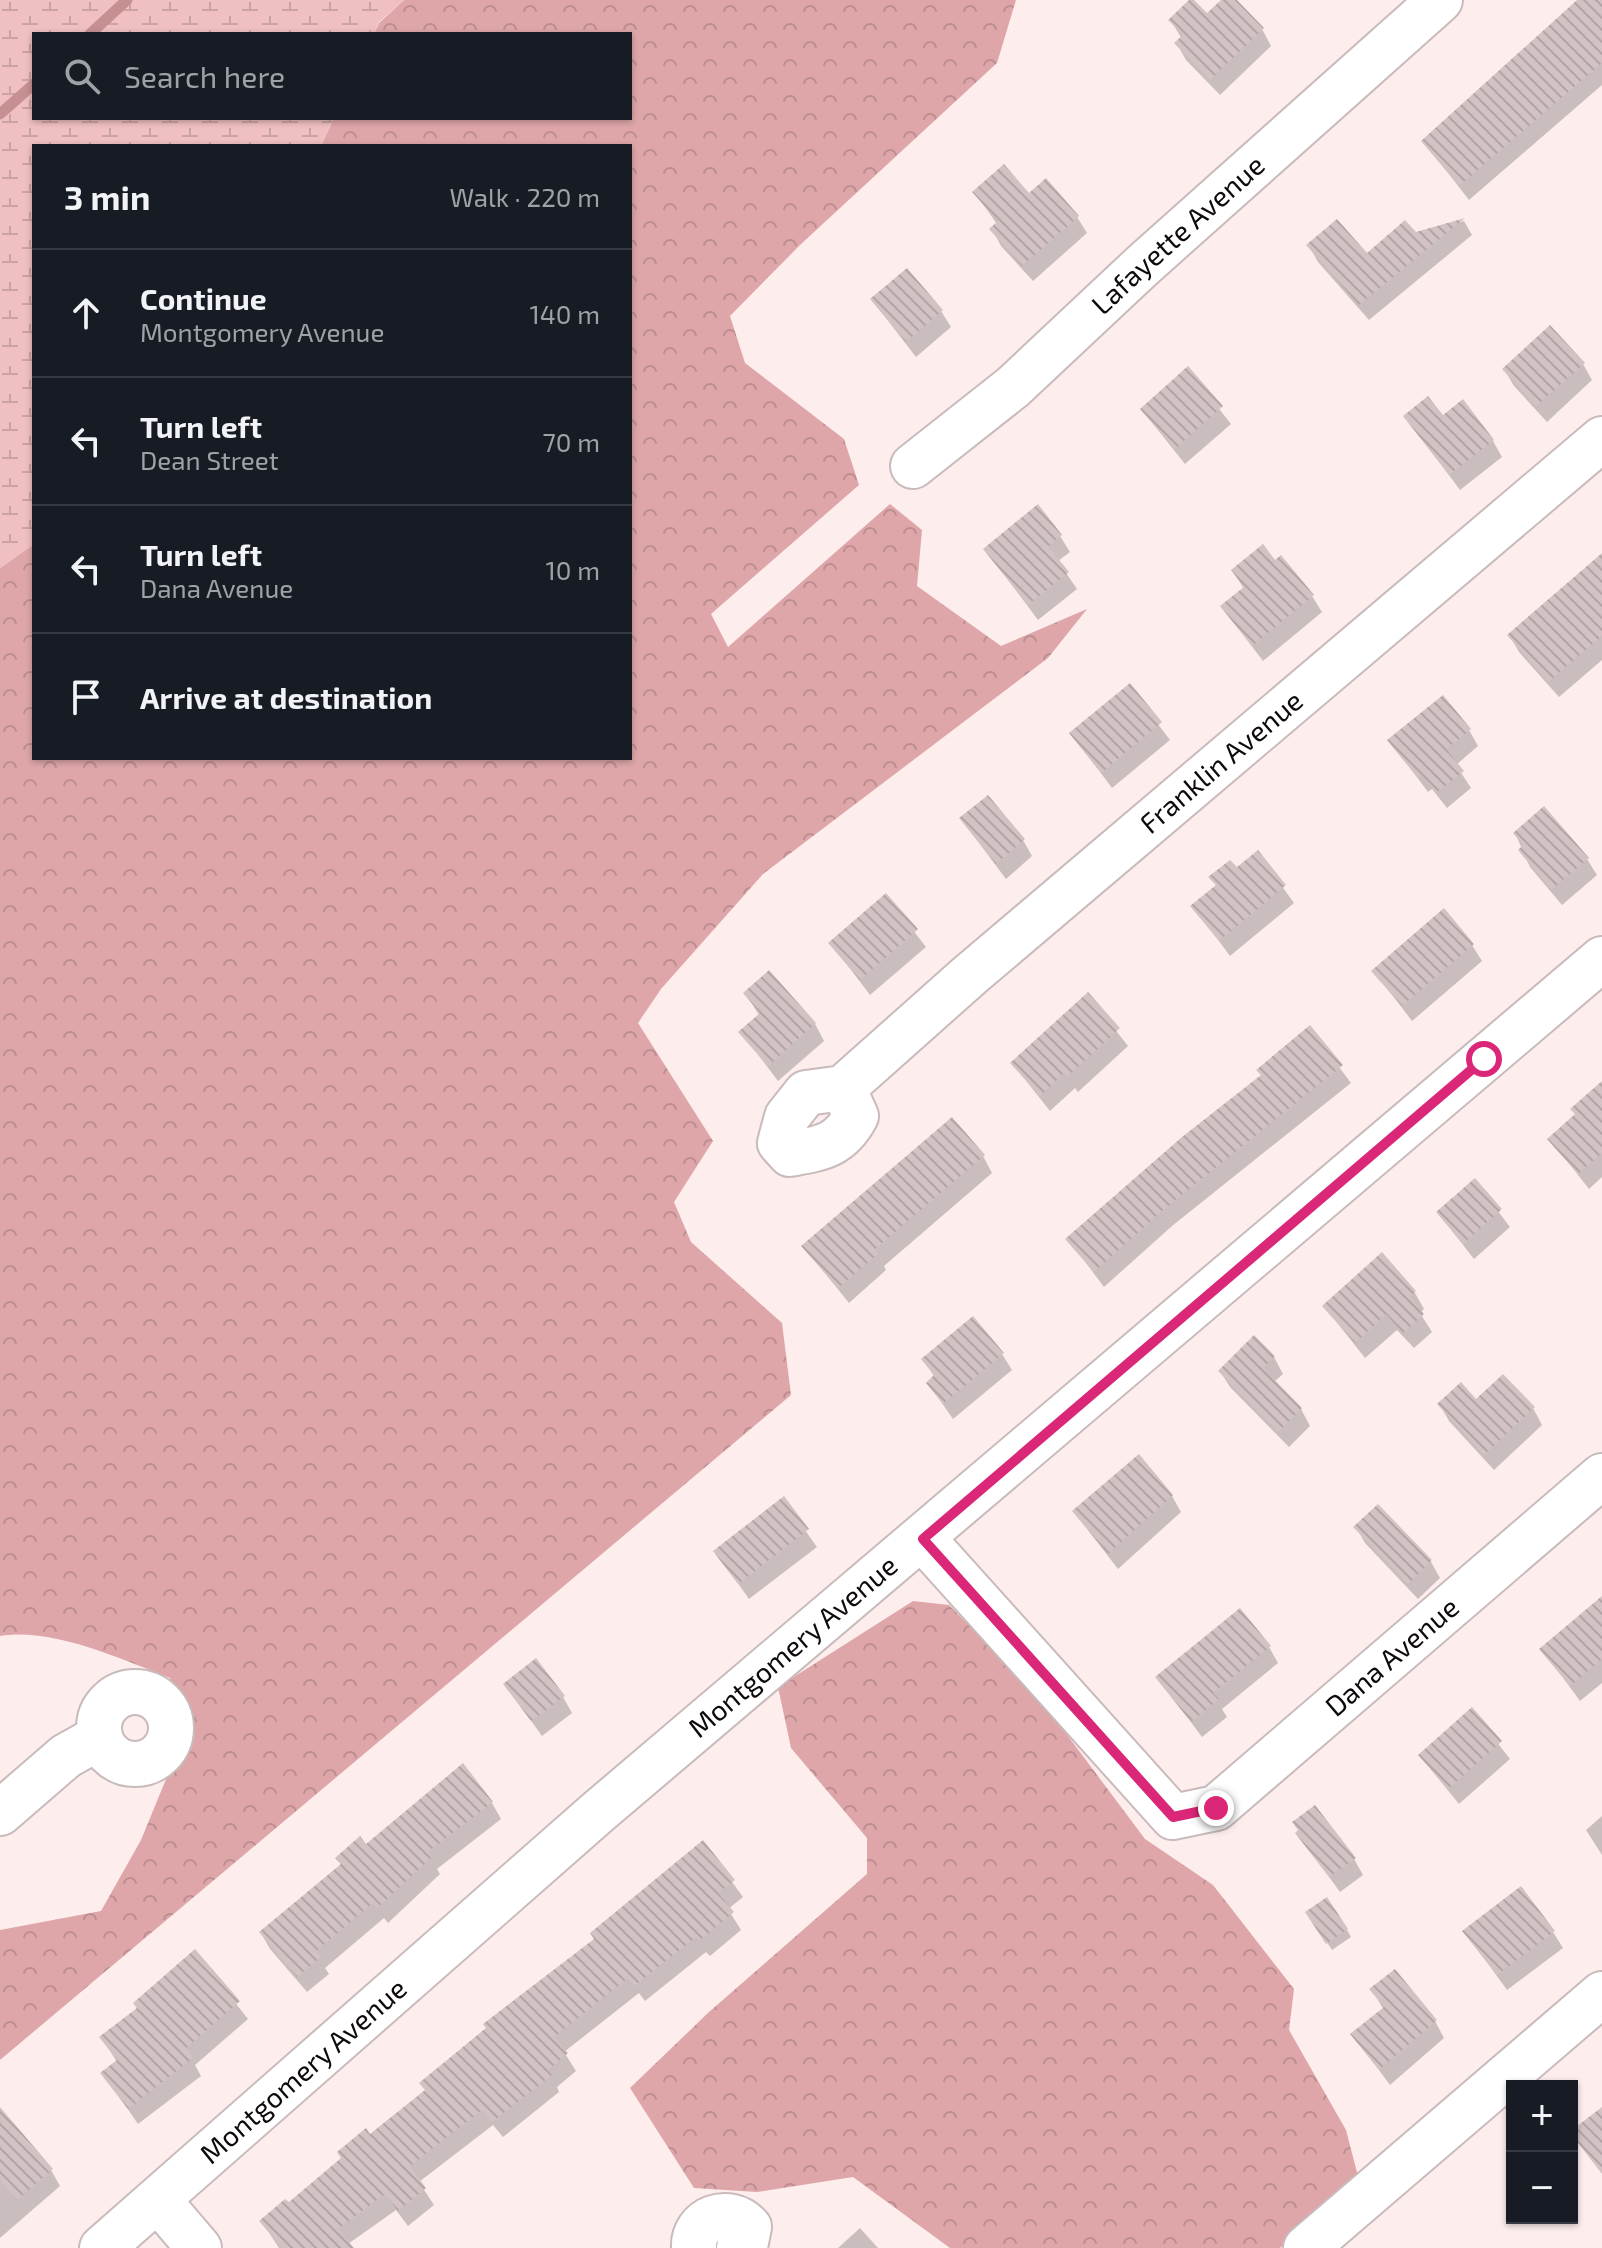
<!DOCTYPE html>
<meta charset="utf-8">
<style>
:root{--surface:#171b24;--page:#242831;--text:#f1f3f6;--muted:#9ea1a6;--line:#363941}
body{margin:0;font-family:"Exo 2",sans-serif;background:var(--page);color:var(--text)}
.controls{position:absolute;right:24px;bottom:24px;display:grid;overflow:hidden;border-radius:0px;box-shadow:0 2px 6px #0004}
.controls button{width:72px;height:72px;display:grid;place-items:center;padding:0;border:0;border-bottom:2px solid var(--line);background:var(--surface);color:var(--text);font:40px sans-serif}
.stop{position:absolute;width:24px;height:24px;margin:-18px;border:6px solid #db2777;border-radius:50%;background:#fff}
.stop.end{background:#db2777;border-color:#fff;box-shadow:0 2px 8px #0008}
.list{margin:0;padding:0;list-style:none}
h2{display:flex;justify-content:space-between;align-items:center;height:104px;margin:0;padding:0 32px;font-size:34px}
h2 small{font-size:26px;font-weight:400;color:var(--muted)}
.list li{display:grid;grid-template-columns:52px 1fr auto;gap:24px;align-items:center;box-sizing:border-box;height:128px;padding:0 32px;border-top:2px solid var(--line)}
.list b{display:block;font-size:30px;white-space:nowrap}
.list p{margin:0;font-size:26px;white-space:nowrap;color:var(--muted)}
.list em{font-size:26px;font-style:normal;color:var(--muted)}
.icon{flex:none;width:44px;height:44px;fill:none;stroke:currentColor;stroke-width:2;stroke-linecap:round;stroke-linejoin:round}
.map{position:relative;flex:none;width:1602px;height:2248px;overflow:hidden}
.search{position:absolute;background:var(--surface);box-shadow:0 2px 6px #0004;left:32px;top:32px;width:600px;height:88px;display:flex;align-items:center;gap:20px;box-sizing:border-box;padding:0 28px;border-radius:0px;color:var(--muted);font-size:30px}
.panel{position:absolute;background:var(--surface);box-shadow:0 2px 6px #0004;left:32px;top:144px;width:600px;height:616px;border-radius:0px}
.map>svg:first-child{display:block}
</style>
<div class="map">
<svg width="1602" height="2248" viewBox="0 0 1602 2248">
<defs>
<pattern id="forest-crowns" width="20" height="18" patternUnits="userSpaceOnUse" patternTransform="scale(2)"><rect width="20" height="18" fill="#dea6a9"/><path d="M2 6a3 3 0 1 1 6 0M12 15a3 3 0 1 1 6 0" fill="none" stroke="#bd8e90"/></pattern>
<pattern id="wetland-marsh" width="20" height="14" patternUnits="userSpaceOnUse" patternTransform="scale(2)"><rect width="20" height="14" fill="#efbfc1"/><path d="M1 5h8M5 5V1M11 12h8M15 12V8" fill="none" stroke="#cca3a4"/></pattern>
<pattern id="building-back-hatch" width="6" height="6" patternUnits="userSpaceOnUse" patternTransform="scale(2)"><rect width="6" height="6" fill="#d2c2c3"/><path d="M-1 5l2 2M0 0l6 6M5-1l2 2" fill="none" stroke="#b3a5a6"/></pattern>
</defs>
<rect width="100%" height="100%" fill="#fdeded"/>
<path fill="url(#forest-crowns)" d="M 404,0 L 1016,0 L 997,63 L 800,245 L 730,316 L 745,363 L 844,439 L 859,485 L 711,614 L 728,647 L 890,504 L 922,530 L 917,586 L 1001,646 L 1087,609 L 1048,658 L 763,874 L 661,989 L 638,1023 L 713,1141 L 674,1202 L 691,1242 L 782,1323 L 791,1395 L 0,2060 L 0,1930 L 101,1911 L 141,1840 L 178,1750 L 170,1678 C 122,1659 51,1627 0,1636 L 0,568 L 34,544 L 34,758 L 630,758 L 630,146 L 321,146 L 334,118 L 630,118 L 630,34 L 374,34 L 379,23 Z
M 913,1601 L 949,1605 L 1035,1692 L 1145,1839 L 1213,1885 L 1294,1989 L 1289,2030 L 1346,2130 L 1360,2184 L 1280,2248 L 950,2248 L 853,2177 L 757,2192 L 694,2188 L 630,2088 L 709,2012 L 867,1874 L 867,1838 L 791,1748 L 778,1687 Z"/>
<path fill="url(#wetland-marsh)" d="M 0,0 L 404,0 L 379,22 L 374,34 L 34,34 L 34,118 L 334,118 L 321,146 L 34,146 L 34,544 L 0,568 Z"/>
<path fill="#0003" d="M 1224,0 L 1234,0 L 1262,29 L 1271,46 L 1220,95 L 1186,60 L 1177,44 L 1182,39 L 1171,21 L 1207,16 Z
M 1580,0 L 1602,0 L 1602,85 L 1469,200 L 1424,142 Z
M 975,193 L 1028,196 L 1077,217 L 1087,233 L 1033,281 L 1001,246 L 992,229 L 997,224 Z
M 1464,221 L 1472,235 L 1369,320 L 1318,262 L 1309,246 L 1367,256 L 1415,234 Z
M 872,300 L 941,311 L 951,327 L 916,357 Z
M 1583,364 L 1592,380 L 1547,422 L 1514,386 L 1504,369 Z
M 1188,369 L 1231,424 L 1185,464 L 1142,410 Z
M 1406,417 L 1443,418 L 1493,441 L 1502,457 L 1460,490 Z
M 1060,536 L 1070,552 L 1058,561 L 1077,589 L 1038,620 L 985,549 Z
M 1602,556 L 1602,660 L 1559,697 L 1519,652 L 1510,636 Z
M 1275,562 L 1312,596 L 1322,612 L 1263,661 L 1222,607 L 1244,589 L 1233,571 Z
M 1129,686 L 1170,740 L 1112,788 L 1071,733 Z
M 1469,730 L 1478,746 L 1456,765 L 1471,788 L 1447,808 L 1432,789 L 1428,792 L 1390,741 Z
M 961,819 L 1023,840 L 1032,856 L 1006,879 Z
M 1515,833 L 1587,859 L 1597,875 L 1562,905 L 1530,867 Z
M 1258,853 L 1294,903 L 1230,956 L 1193,906 L 1217,887 L 1211,877 L 1236,870 Z
M 886,895 L 926,947 L 870,995 L 831,943 Z
M 1472,945 L 1482,961 L 1412,1021 L 1374,971 Z
M 769,973 L 815,1024 L 824,1041 L 778,1081 L 741,1032 L 759,1015 L 746,994 Z
M 1088,995 L 1128,1046 L 1078,1092 L 1075,1088 L 1050,1111 L 1012,1063 Z
M 1310,1028 L 1351,1083 L 1172,1226 L 1104,1287 L 1068,1239 L 1262,1077 Z
M 1602,1095 L 1602,1177 L 1589,1189 L 1550,1139 Z
M 983,1156 L 992,1173 L 884,1266 L 886,1270 L 849,1303 L 803,1246 Z
M 1475,1181 L 1510,1227 L 1474,1259 L 1438,1213 Z
M 1382,1255 L 1415,1293 L 1424,1309 L 1420,1313 L 1432,1332 L 1414,1348 L 1397,1330 L 1365,1358 L 1324,1306 Z
M 1002,1354 L 1012,1370 L 953,1419 L 928,1383 L 935,1378 L 924,1360 Z
M 1274,1357 L 1283,1374 L 1274,1382 L 1301,1409 L 1310,1426 L 1289,1447 L 1230,1387 L 1220,1371 Z
M 1440,1405 L 1533,1408 L 1542,1425 L 1494,1470 L 1449,1421 Z
M 1172,1496 L 1181,1512 L 1118,1569 L 1074,1512 Z
M 783,1499 L 817,1547 L 749,1599 L 715,1551 Z
M 1378,1506 L 1431,1562 L 1440,1578 L 1418,1599 L 1365,1543 L 1356,1527 Z
M 1602,1612 L 1602,1683 L 1580,1701 L 1542,1649 Z
M 1269,1647 L 1278,1663 L 1222,1709 L 1227,1717 L 1202,1737 L 1158,1678 Z
M 505,1684 L 563,1697 L 572,1713 L 542,1736 Z
M 1472,1710 L 1510,1759 L 1459,1804 L 1420,1756 Z
M 492,1803 L 501,1819 L 437,1869 L 440,1874 L 388,1923 L 384,1918 L 325,1968 L 329,1974 L 307,1992 L 270,1949 L 261,1933 L 365,1846 Z
M 1602,1816 L 1602,1855 L 1586,1830 Z
M 1297,1833 L 1354,1859 L 1363,1875 L 1340,1892 Z
M 703,1842 L 743,1897 L 728,1909 L 741,1930 L 710,1956 L 706,1952 L 645,2001 L 639,1993 L 564,2052 L 576,2071 L 557,2087 L 559,2092 L 503,2137 L 493,2125 L 419,2182 L 434,2205 L 408,2226 L 396,2210 L 348,2244 L 351,2248 L 279,2248 L 262,2222 L 288,2205 L 427,2092 Z
M 1312,1920 L 1347,1930 L 1351,1937 L 1332,1950 Z
M 1465,1932 L 1553,1932 L 1563,1948 L 1507,1990 Z
M 195,1952 L 248,2019 L 195,2065 L 201,2076 L 138,2124 L 103,2073 L 117,2062 L 102,2038 L 138,2009 Z
M 1372,1990 L 1435,2021 L 1444,2038 L 1390,2085 L 1353,2035 L 1384,2010 Z
M 0,2120 L 51,2170 L 60,2186 L 0,2238 Z
M 860,2228 L 878,2248 L 838,2248 Z"/>
<g fill="none" stroke-linecap="round" stroke-linejoin="round">
<path stroke="#c68f92" stroke-width="11" d="M 90,34 L 127,0
M 0,114 L 34,84"/>
</g>
<path fill="url(#building-back-hatch)" d="M 1189,0 L 1194,0 L 1207,13 L 1221,0 L 1237,0 L 1264,28 L 1210,80 L 1174,43 L 1183,35 L 1168,20 Z
M 1577,0 L 1602,0 L 1602,63 L 1459,186 L 1421,141 Z
M 1004,164 L 1029,193 L 1046,178 L 1079,216 L 1022,266 L 989,229 L 998,221 L 972,192 Z
M 1465,218 L 1359,305 L 1306,245 L 1337,219 L 1367,253 L 1405,220 L 1416,232 Z
M 907,268 L 943,310 L 906,342 L 870,299 Z
M 1550,325 L 1585,363 L 1536,406 L 1502,369 Z
M 1188,366 L 1223,406 L 1175,449 L 1140,409 Z
M 1428,396 L 1443,415 L 1463,399 L 1494,440 L 1449,475 L 1403,416 Z
M 1038,504 L 1062,535 L 1048,546 L 1069,572 L 1028,605 L 983,549 Z
M 1263,544 L 1275,560 L 1281,555 L 1314,595 L 1252,646 L 1220,606 L 1244,587 L 1231,570 Z
M 1602,553 L 1602,636 L 1548,682 L 1507,635 Z
M 1130,683 L 1162,722 L 1101,773 L 1069,733 Z
M 1443,695 L 1471,729 L 1446,749 L 1464,771 L 1436,793 L 1421,774 L 1417,777 L 1387,740 Z
M 988,795 L 1025,839 L 996,864 L 959,818 Z
M 1544,806 L 1589,858 L 1551,890 L 1518,850 L 1523,845 L 1513,833 Z
M 1258,850 L 1286,885 L 1219,941 L 1190,906 L 1216,885 L 1208,877 L 1230,860 L 1237,867 Z
M 886,893 L 918,929 L 860,980 L 828,943 Z
M 1444,908 L 1474,944 L 1402,1006 L 1371,971 Z
M 769,970 L 816,1023 L 768,1066 L 738,1032 L 760,1013 L 743,993 Z
M 1088,992 L 1120,1028 L 1067,1077 L 1064,1073 L 1040,1096 L 1010,1063 Z
M 1310,1025 L 1343,1065 L 1163,1210 L 1094,1272 L 1065,1239 L 1182,1137 L 1261,1075 L 1256,1070 Z
M 1602,1081 L 1602,1153 L 1578,1174 L 1547,1139 L 1575,1114 L 1570,1109 Z
M 952,1117 L 985,1155 L 875,1249 L 879,1253 L 838,1288 L 801,1246 Z
M 1475,1178 L 1502,1209 L 1463,1244 L 1436,1212 Z
M 1382,1252 L 1416,1291 L 1410,1297 L 1424,1314 L 1403,1333 L 1386,1314 L 1355,1343 L 1322,1306 Z
M 973,1316 L 1004,1353 L 943,1404 L 926,1383 L 934,1375 L 921,1359 Z
M 1254,1335 L 1275,1356 L 1263,1368 L 1302,1408 L 1278,1432 L 1218,1371 Z
M 1503,1374 L 1535,1407 L 1484,1455 L 1437,1404 L 1461,1382 L 1476,1399 Z
M 1139,1454 L 1173,1495 L 1108,1554 L 1072,1511 Z
M 784,1496 L 809,1529 L 738,1584 L 713,1551 Z
M 1378,1504 L 1432,1560 L 1408,1584 L 1353,1527 Z
M 1602,1596 L 1602,1659 L 1570,1686 L 1539,1649 Z
M 1240,1608 L 1271,1646 L 1213,1693 L 1219,1699 L 1191,1722 L 1155,1677 Z
M 536,1658 L 565,1696 L 531,1721 L 503,1684 Z
M 1472,1707 L 1502,1741 L 1448,1789 L 1418,1755 Z
M 463,1763 L 493,1802 L 428,1852 L 432,1857 L 377,1908 L 373,1903 L 316,1951 L 321,1957 L 297,1977 L 259,1932 L 341,1864 L 335,1858 L 360,1836 L 366,1844 Z
M 1315,1805 L 1356,1858 L 1329,1877 L 1295,1833 L 1298,1830 L 1292,1822 Z
M 703,1840 L 735,1880 L 718,1893 L 734,1912 L 699,1941 L 696,1937 L 634,1986 L 628,1978 L 554,2037 L 568,2053 L 548,2070 L 552,2075 L 492,2122 L 482,2110 L 410,2166 L 426,2188 L 398,2211 L 385,2194 L 338,2229 L 354,2248 L 282,2248 L 259,2221 L 285,2199 L 289,2202 L 341,2158 L 337,2152 L 366,2128 L 370,2134 L 425,2090 L 419,2083 L 486,2028 L 483,2024 L 594,1939 L 590,1933 Z
M 1521,1886 L 1555,1931 L 1497,1975 L 1462,1931 Z
M 1327,1897 L 1348,1929 L 1326,1944 L 1305,1912 Z
M 195,1949 L 240,2001 L 186,2048 L 193,2058 L 128,2109 L 100,2073 L 117,2060 L 99,2037 L 137,2008 L 133,2003 Z
M 1395,1969 L 1437,2020 L 1379,2070 L 1350,2034 L 1384,2007 L 1369,1989 Z
M 0,2107 L 53,2169 L 17,2200 L 0,2180 Z
M 1602,2107 L 1602,2174 L 1572,2135 L 1572,2130 Z"/>
<g fill="none" stroke-linecap="round" stroke-linejoin="round">
<defs>
<g id="minor">
<path id="s1" d="M 913,466 L 1013,387 L 1142,266 L 1440,0"/>
<path id="s2" d="M 843,1088 L 856,1116 C 840,1146 822,1148 790,1154 L 780,1143 L 787,1117 L 806,1093 L 843,1088 L 970,975 L 1602,439"/>
<path id="s3" d="M 923,1539 L 1173,1817 L 1216,1808 L 1602,1476"/>
<circle cx="135" cy="1728" r="36"/>
<path d="M 0,1813 L 66,1756 L 100,1737"/>
<path d="M 158,2200 L 199,2248"/>
<path id="s4" d="M 102,2248 L 598,1812 L 1602,959"/>
<path d="M 694,2248 C 692,2218 729,2205 749,2227 L 746,2242 L 739,2248"/>
<path d="M 1306,2248 L 1602,1994"/>
</g>
</defs>
<use href="#minor" stroke="#c9babb" stroke-width="48"/>
<use href="#minor" stroke="#fff" stroke-width="44"/>
</g>
<g fill="none" stroke-linecap="round" stroke-linejoin="round">
<path stroke="#db2777" stroke-width="10" d="M 1216,1808 L 1173,1817 L 923,1539 L 1484,1059"/>
</g>
<g text-anchor="middle" stroke-width="8" stroke-linejoin="round" paint-order="stroke">
<g font-size="28" fill="#0f0a0a" stroke="#fff">
<text dy="10" stroke="none"><textPath href="#s1" startOffset="352">Lafayette Avenue</textPath></text>
<text dy="10" stroke="none"><textPath href="#s2" startOffset="720">Franklin Avenue</textPath></text>
<text dy="10" stroke="none"><textPath href="#s4" startOffset="916">Montgomery Avenue</textPath></text>
<text dy="10" stroke="none"><textPath href="#s3" startOffset="650">Dana Avenue</textPath></text>
<text dy="10" stroke="none"><textPath href="#s4" startOffset="268">Montgomery Avenue</textPath></text>
</g>
</g>
</svg>
<div class="controls">
<button>+</button>
<button>−</button>
</div>
<div class="stop" style="left:1484px;top:1059px"></div>
<div class="stop end" style="left:1216px;top:1808px"></div>
<div class="search"><svg class="icon" aria-label="search" viewBox="0 0 24 24"><circle cx="10" cy="10" r="6"/><path d="M15 15l6 6"/></svg>Search here</div>
<section class="panel">
<h2>3 min<small>Walk · 220 m</small></h2>
<ul class="list">
<li><svg class="icon" aria-label="ahead" viewBox="0 0 24 24"><path d="M12 20V5M6 11l6-6 6 6"/></svg><div><b>Continue</b><p>Montgomery Avenue</p></div><em>140 m</em></li>
<li><svg class="icon" aria-label="left" viewBox="0 0 24 24"><path d="M17 20v-9H6M10 6l-5 5 5 5"/></svg><div><b>Turn left</b><p>Dean Street</p></div><em>70 m</em></li>
<li><svg class="icon" aria-label="left" viewBox="0 0 24 24"><path d="M17 20v-9H6M10 6l-5 5 5 5"/></svg><div><b>Turn left</b><p>Dana Avenue</p></div><em>10 m</em></li>
<li><svg class="icon" aria-label="arrive" viewBox="0 0 24 24"><path d="M6 21V4h12l-3 4 3 4H6"/></svg><div><b>Arrive at destination</b></div></li>
</ul>
</section>
</div>
